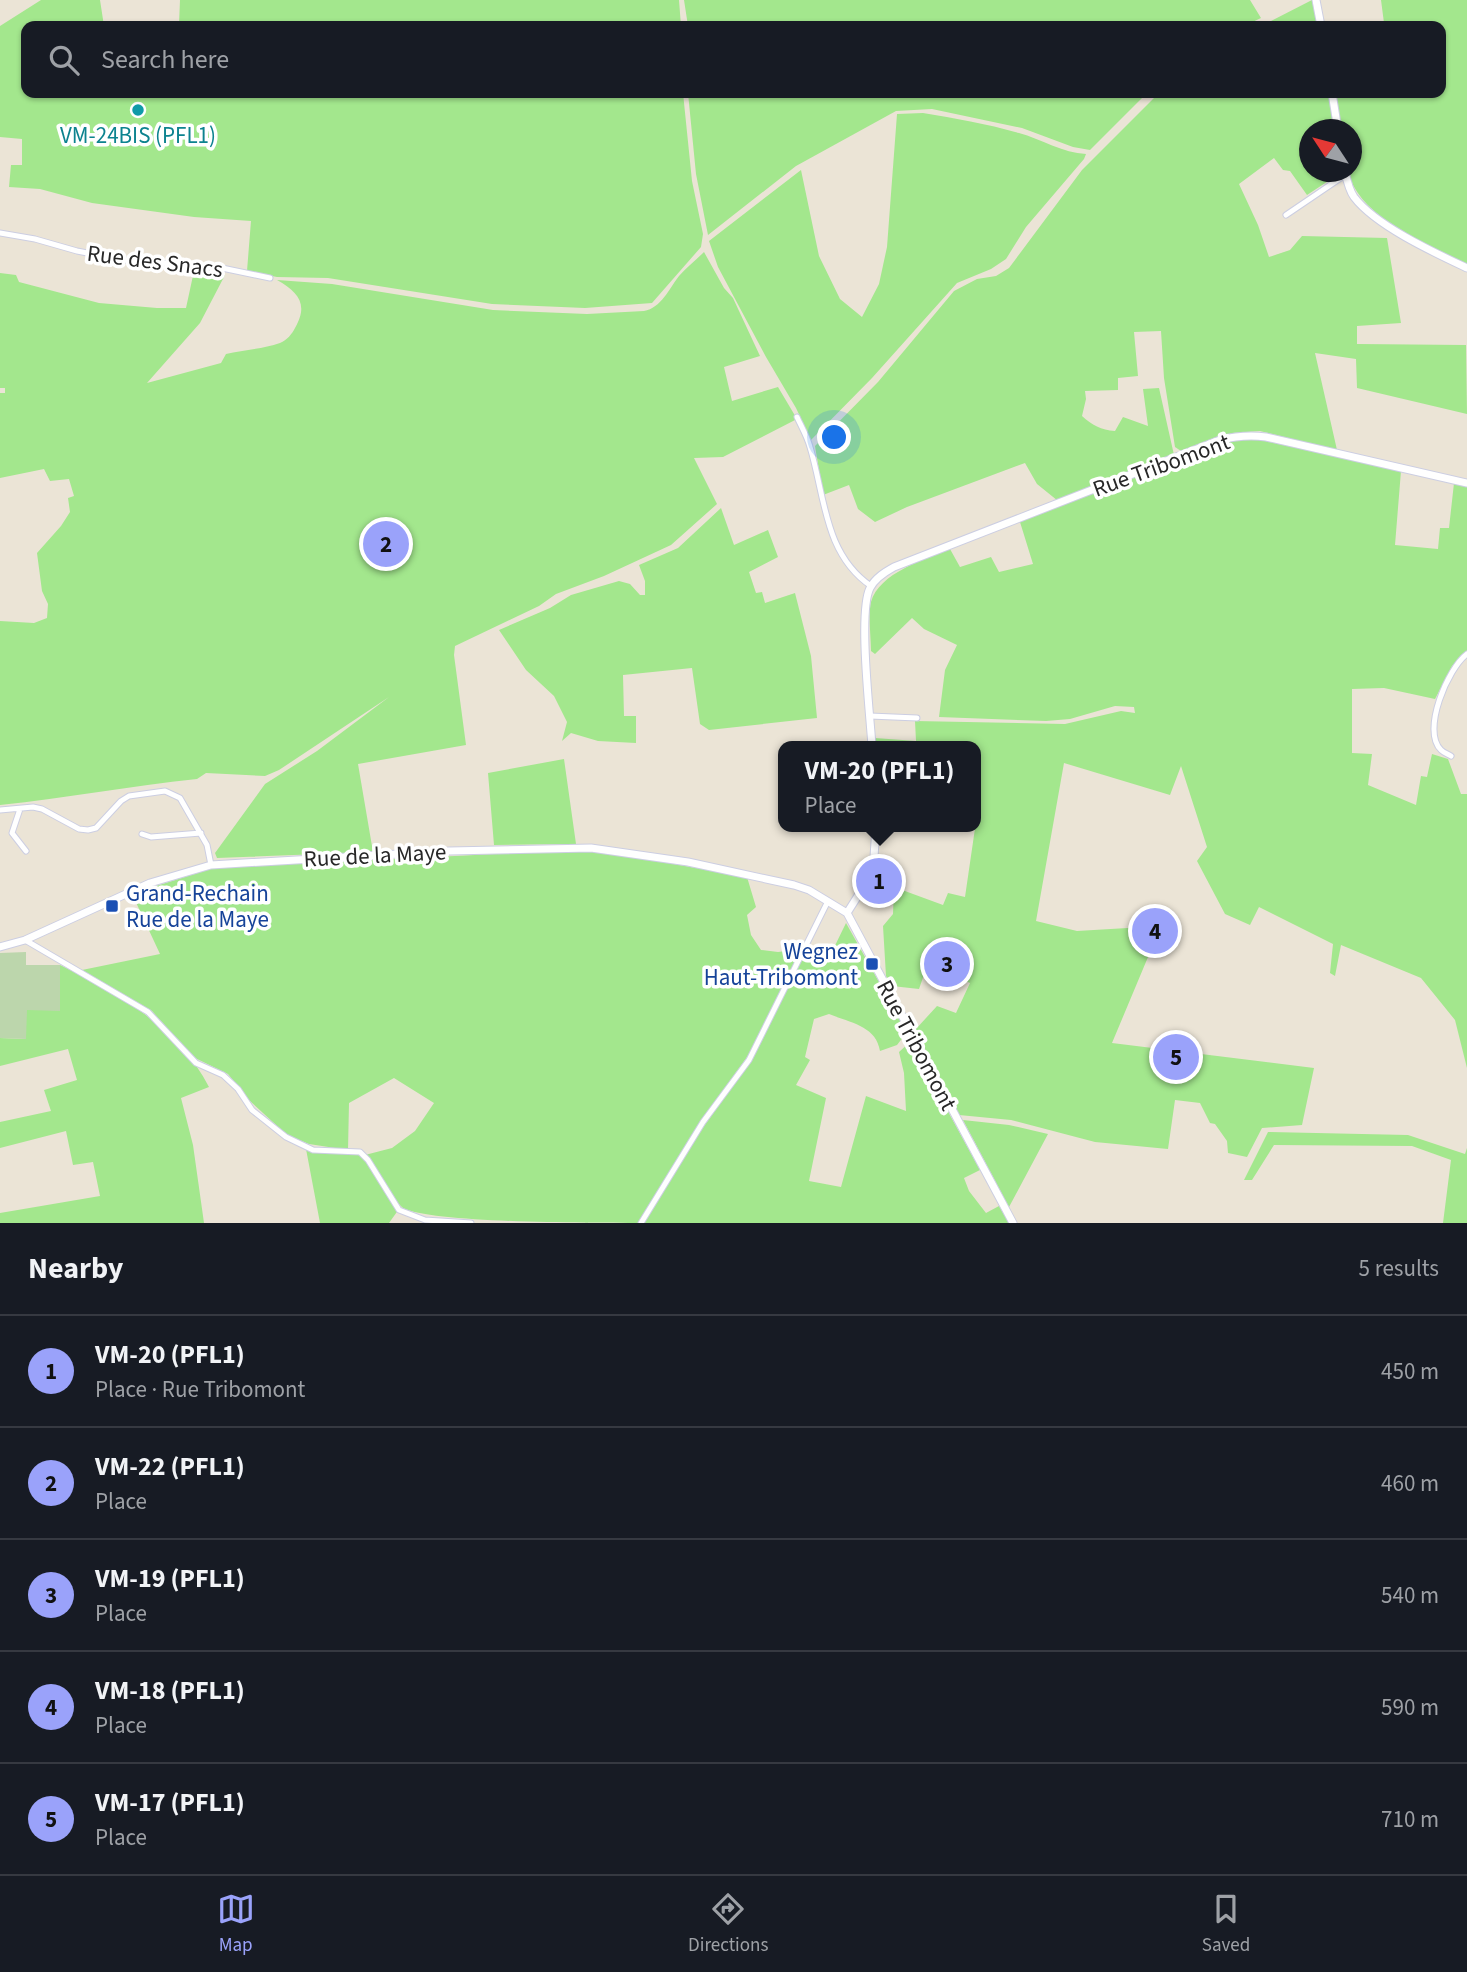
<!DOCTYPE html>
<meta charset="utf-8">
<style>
:root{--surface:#171b24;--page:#20242c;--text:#f1f3f6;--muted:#9ea1a6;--line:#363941;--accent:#9aa2fa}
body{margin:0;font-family:"Source Sans 3",sans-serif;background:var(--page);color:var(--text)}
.compass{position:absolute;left:1299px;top:119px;width:63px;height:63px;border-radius:50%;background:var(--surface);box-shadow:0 2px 5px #0004;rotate:306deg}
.you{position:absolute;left:835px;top:438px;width:24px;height:24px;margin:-18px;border:5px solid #fff;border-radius:50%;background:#1a73e8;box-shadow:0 0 0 10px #1a73e833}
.badge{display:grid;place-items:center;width:46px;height:46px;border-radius:50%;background:var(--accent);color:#111;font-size:23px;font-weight:700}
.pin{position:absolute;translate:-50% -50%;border:4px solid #fff;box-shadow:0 2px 7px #0006}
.popup{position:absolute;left:778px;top:741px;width:203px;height:91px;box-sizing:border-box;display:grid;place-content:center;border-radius:14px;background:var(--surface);filter:drop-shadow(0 2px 5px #0005);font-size:23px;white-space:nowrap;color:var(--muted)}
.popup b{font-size:26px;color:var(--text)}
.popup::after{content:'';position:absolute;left:50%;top:100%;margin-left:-14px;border:14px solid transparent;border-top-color:var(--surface)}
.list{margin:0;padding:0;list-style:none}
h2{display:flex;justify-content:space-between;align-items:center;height:91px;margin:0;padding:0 28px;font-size:30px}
h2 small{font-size:23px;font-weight:400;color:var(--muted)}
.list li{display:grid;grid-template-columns:46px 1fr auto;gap:21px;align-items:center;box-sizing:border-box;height:112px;padding:0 28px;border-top:2px solid var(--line)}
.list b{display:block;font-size:26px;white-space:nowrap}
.list p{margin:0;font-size:23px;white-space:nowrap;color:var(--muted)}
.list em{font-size:23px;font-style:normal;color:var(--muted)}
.icon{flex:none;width:38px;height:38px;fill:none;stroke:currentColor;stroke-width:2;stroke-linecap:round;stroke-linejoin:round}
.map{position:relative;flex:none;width:1467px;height:1223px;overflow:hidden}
.search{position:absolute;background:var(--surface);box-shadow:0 2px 5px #0004;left:21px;right:21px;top:21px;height:77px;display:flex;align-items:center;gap:18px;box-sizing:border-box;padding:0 24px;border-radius:14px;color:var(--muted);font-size:26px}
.sheet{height:651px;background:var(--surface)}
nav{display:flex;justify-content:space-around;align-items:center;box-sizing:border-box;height:98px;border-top:2px solid var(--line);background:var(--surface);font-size:19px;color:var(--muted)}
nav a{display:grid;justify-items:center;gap:4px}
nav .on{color:var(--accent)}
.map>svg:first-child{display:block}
</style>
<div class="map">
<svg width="1467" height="1223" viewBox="0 0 1467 1223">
<rect width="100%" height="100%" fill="#ebe4d6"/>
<path fill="#a3e78d" d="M 41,0 L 100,0 L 104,26 L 26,26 L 26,93 L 683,93 L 692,181 L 703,234 L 701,247 L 652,303 L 585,308 L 492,304 L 328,278 L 277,277 L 247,271 L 251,221 L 194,217 L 92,203 L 40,189 L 9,187 L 11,165 L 22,165 L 22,139 L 0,137 L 0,26 Z
M 180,0 L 679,0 L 681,26 L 169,26 L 179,25 Z
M 684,0 L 1250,0 L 1261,18 L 1244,26 L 688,26 Z
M 1312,0 L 1317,26 L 1261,26 Z
M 1381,0 L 1467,0 L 1467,264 C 1428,246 1359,217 1348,172 L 1352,172 L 1352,130 L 1341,129 L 1335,93 L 1441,93 L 1441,26 L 1366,26 L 1384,23 Z
M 688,93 L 1147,93 L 1090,150 L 1073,147 L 1022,128 L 932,109 L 896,111 L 796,166 L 708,235 L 696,174 Z
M 1159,93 L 1329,93 L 1335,129 L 1310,130 L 1310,172 L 1342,172 L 1307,195 L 1290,171 L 1283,170 L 1274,158 L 1239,184 L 1258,225 L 1269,257 L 1290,250 L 1302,236 L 1387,238 L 1401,323 L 1357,326 L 1357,344 L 1466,345 L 1467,414 L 1357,388 L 1356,359 L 1315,353 L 1337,450 L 1260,431 L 1232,433 L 1181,451 L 1175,447 L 1164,378 L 1161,331 L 1134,332 L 1138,376 L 1118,378 L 1118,390 L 1085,391 L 1086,399 L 1082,416 C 1092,425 1101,430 1115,431 L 1123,417 L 1148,426 L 1143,389 L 1159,388 L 1174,455 L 1225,441 L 1257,439 L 1401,471 L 1395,545 L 1438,549 L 1440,528 L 1449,528 L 1454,483 L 1467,486 L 1467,651 L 1452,666 L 1435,699 L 1384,688 L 1352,689 L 1352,753 L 1372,754 L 1368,785 L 1416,805 L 1421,776 L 1427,777 L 1432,754 L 1448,759 L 1461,794 L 1467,794 L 1467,1068 L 1455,1020 L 1421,978 L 1341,945 L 1335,976 L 1330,973 L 1333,944 L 1259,907 L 1250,925 L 1225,914 L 1197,861 L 1207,847 L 1181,766 L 1170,795 L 1064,763 L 1036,921 L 1077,931 L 1161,926 L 1112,1043 L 1314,1068 L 1302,1125 L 1262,1128 L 1247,1157 L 1228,1153 L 1227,1141 L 1215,1124 L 1210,1123 L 1200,1103 L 1175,1100 L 1168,1149 L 1095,1142 L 1011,1120 L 959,1115 L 915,1030 L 937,1006 L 956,1013 L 970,983 L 928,963 L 919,989 L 892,986 L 886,976 L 883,926 L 893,914 L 894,887 L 943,905 L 948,893 L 965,897 L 979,801 L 975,800 L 975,746 L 875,746 L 875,738 L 916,741 L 915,721 L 1065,724 L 1121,711 L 1135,713 L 1134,707 L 1115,706 L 1070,719 L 1046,721 L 939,717 L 945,670 L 957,645 L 924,629 L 912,618 L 875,654 L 871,651 C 871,638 868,614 871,602 C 879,573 925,559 950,549 L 960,567 L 991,557 L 999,572 L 1033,564 L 1020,522 L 1063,505 L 1037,484 L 1025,463 L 907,507 L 875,522 L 858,509 L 849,485 L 823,495 L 815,446 L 878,382 L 954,291 L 977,279 L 996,276 L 1009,268 L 1082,170 Z
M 923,113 C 955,118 987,124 1019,133 C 1041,139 1063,153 1086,154 L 1084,159 L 1026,227 L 1006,259 L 991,269 L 957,283 L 872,378 L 811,440 L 796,408 L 766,357 L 718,267 L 709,241 L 801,170 L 819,256 L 840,299 L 862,317 L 879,284 L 887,247 L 897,114 Z
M 704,252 L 724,288 L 733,298 L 760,356 L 724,367 L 732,401 L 778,387 L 797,419 L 723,457 L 694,458 L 717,504 L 671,545 L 604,576 L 556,594 L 539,606 L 455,646 L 454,655 L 466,745 L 358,764 L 373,852 L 217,858 L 215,853 L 265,784 L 317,751 L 389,697 L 279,770 L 265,776 L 206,773 L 197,779 C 131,786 66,798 0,805 L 0,621 L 34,623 L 47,618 L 48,604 L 42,591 L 37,553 L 61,526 L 70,512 L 68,498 L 74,496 L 69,479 L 50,481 L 44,469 L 0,478 L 0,393 L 5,393 L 5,388 L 0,388 L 0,273 L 16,275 L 19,282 L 99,303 L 157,308 L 186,308 L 194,271 L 225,275 L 200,323 L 147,383 L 221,363 L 226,354 C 243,350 263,349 280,343 C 287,340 292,334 295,328 C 309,304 298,292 277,280 L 332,284 L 493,310 L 587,314 L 644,311 C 661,308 669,289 679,276 C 686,268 696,260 704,252 Z
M 721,508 L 734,545 L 768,530 L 778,557 L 749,572 L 756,593 L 762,592 L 765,603 L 795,593 L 811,656 L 817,718 L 709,730 L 700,724 L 692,668 L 623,675 L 624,716 L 636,716 L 636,743 L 598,741 L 571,733 L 562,741 L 567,722 L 554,696 L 526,670 L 499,630 L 550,608 L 571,595 L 619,581 L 630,584 L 640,595 L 645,595 L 645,581 L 639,565 L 678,548 Z
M 564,759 L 576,844 L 494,845 L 488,773 Z
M 576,850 L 612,853 L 747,877 L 756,907 L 747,915 L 751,935 L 761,950 L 778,952 L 801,949 L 750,1053 L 703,1118 L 638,1223 C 595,1223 430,1223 403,1208 C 387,1194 376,1172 365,1155 L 392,1148 L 415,1131 L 434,1103 L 394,1078 L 349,1103 L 348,1150 L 309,1144 L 287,1135 L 250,1101 L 228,1074 L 193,1057 L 152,1011 L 82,970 L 160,954 L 133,896 L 153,887 L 213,868 Z
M 846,923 L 907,1032 L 897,1045 L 880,1051 C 876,1026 851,1023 829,1014 L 814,1019 L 805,1057 L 810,1060 L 796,1085 L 826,1098 L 809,1181 L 841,1187 L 866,1096 L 906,1111 L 904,1073 L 899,1052 L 910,1042 L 980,1170 L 964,1178 L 969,1191 L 986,1213 L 999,1206 L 1009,1223 L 644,1223 L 699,1133 L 753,1058 L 804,954 L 826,964 Z
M 60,965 C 119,994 178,1027 209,1087 L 181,1098 L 193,1145 L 204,1223 L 0,1223 L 0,1213 L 100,1196 L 93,1162 L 73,1165 L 66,1131 L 0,1148 L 0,1122 L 51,1111 L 44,1090 L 77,1080 L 68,1049 L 0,1066 L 0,1038 L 26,1039 L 26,1010 L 60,1010 Z
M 963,1120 L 1009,1125 L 1048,1134 L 1009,1207 Z
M 1268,1132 L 1408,1135 L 1465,1154 L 1467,1148 L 1467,1223 L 1443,1223 L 1451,1160 L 1412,1146 L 1274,1145 L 1252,1180 L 1244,1180 Z
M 306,1149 C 321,1151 344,1150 358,1155 C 367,1157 389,1198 399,1209 L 389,1223 L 320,1223 Z"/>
<path fill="#bcd6ac" d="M 26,952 L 26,965 L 60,965 L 60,1011 L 27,1010 L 26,1039 L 0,1038 L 0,953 Z"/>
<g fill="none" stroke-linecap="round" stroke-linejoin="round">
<defs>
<path id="minor" d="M 1286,215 L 1345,175
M 0,233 L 35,239 L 77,251 L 123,260 L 222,268 L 270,278
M 797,417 C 801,426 807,436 810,447 C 825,496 824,554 871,586
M 870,716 L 917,718
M 1451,756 C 1448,754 1444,753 1441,750 C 1421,731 1448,668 1467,654
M 20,809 L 12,833 L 26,851
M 0,810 L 33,807 L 42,809 L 79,829 L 88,830 L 96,828 L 121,801 L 129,796 L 165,791 L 180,798 L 207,845 L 211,865
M 142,834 L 151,837 L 201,833
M 25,940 L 148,1012 L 196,1063 L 223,1075 L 238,1089 L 252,1110 L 286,1137 L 313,1150 L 360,1152 L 368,1160 L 399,1210 L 425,1220 L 471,1223
M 641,1223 L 703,1122 L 749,1060 L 828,901"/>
<path id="tertiary" d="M 1316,0 L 1321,26
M 1332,93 L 1338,130
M 1345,172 C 1347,181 1349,190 1354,197 C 1376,226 1435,253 1467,268
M 872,746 C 870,714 858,612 870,588 C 875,578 885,572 894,567 L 1220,440 C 1236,436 1250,435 1266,437 L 1467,483
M 847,913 L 873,872 L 876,827
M 0,947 L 25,940 L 150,883 L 211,865 L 449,851 L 591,848 L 688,862 L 794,885 L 809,890 L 847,913 L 1013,1223"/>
</defs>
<use href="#minor" stroke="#cccee2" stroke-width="7"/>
<use href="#tertiary" stroke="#cccee2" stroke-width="9"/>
<use href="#minor" stroke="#fff" stroke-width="5"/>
<use href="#tertiary" stroke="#fff" stroke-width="7"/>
</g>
<circle fill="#0f9aa8" stroke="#fff" stroke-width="2.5" cx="138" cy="110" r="7"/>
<g fill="#1a4fb4" stroke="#fff" stroke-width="2.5">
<rect x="105" y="899" width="14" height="14" rx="3.5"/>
<rect x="865" y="957" width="14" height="14" rx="3.5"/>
</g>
<g text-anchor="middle" stroke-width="7" stroke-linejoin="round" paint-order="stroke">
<g font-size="23" fill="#0d838f" stroke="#fff">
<text x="138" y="143">VM-24BIS (PFL1)</text>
</g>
<g font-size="23" fill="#272727" stroke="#fff">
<text transform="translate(155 261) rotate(7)" y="8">Rue des Snacs</text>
<text transform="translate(1161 465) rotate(-20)" y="8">Rue Tribomont</text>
<text transform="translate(375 855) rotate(-3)" y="8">Rue de la Maye</text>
<text transform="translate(917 1045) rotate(62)" y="8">Rue Tribomont</text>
</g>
<g font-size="23" fill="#164399" stroke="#fff" text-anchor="start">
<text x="126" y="901">Grand-Rechain<tspan x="126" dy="26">Rue de la Maye</tspan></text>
<text x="858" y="959" text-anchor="end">Wegnez<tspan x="858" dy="26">Haut-Tribomont</tspan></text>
</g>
</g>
</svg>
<svg class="compass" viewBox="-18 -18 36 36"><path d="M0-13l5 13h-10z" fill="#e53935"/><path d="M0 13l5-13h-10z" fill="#9ea1a6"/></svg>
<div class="you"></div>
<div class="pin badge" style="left:879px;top:881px">1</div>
<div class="popup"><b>VM-20 (PFL1)</b>Place</div>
<div class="pin badge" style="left:386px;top:544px">2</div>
<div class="pin badge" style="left:947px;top:964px">3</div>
<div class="pin badge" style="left:1155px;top:931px">4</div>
<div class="pin badge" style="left:1176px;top:1057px">5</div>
<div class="search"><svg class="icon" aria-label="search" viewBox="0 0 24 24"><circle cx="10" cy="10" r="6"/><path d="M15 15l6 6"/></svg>Search here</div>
</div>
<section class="sheet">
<h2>Nearby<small>5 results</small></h2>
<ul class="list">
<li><span class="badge">1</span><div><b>VM-20 (PFL1)</b><p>Place · Rue Tribomont</p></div><em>450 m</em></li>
<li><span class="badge">2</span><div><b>VM-22 (PFL1)</b><p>Place</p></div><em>460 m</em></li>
<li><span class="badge">3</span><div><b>VM-19 (PFL1)</b><p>Place</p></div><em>540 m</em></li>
<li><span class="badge">4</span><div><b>VM-18 (PFL1)</b><p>Place</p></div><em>590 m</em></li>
<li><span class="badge">5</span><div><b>VM-17 (PFL1)</b><p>Place</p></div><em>710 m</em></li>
</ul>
</section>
<nav>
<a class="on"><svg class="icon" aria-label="map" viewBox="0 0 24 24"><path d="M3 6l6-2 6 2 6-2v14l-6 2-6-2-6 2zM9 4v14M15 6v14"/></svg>Map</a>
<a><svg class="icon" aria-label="directions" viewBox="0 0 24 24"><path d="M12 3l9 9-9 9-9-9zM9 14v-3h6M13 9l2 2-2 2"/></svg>Directions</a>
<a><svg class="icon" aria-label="saved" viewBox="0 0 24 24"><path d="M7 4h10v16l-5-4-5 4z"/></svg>Saved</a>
</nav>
